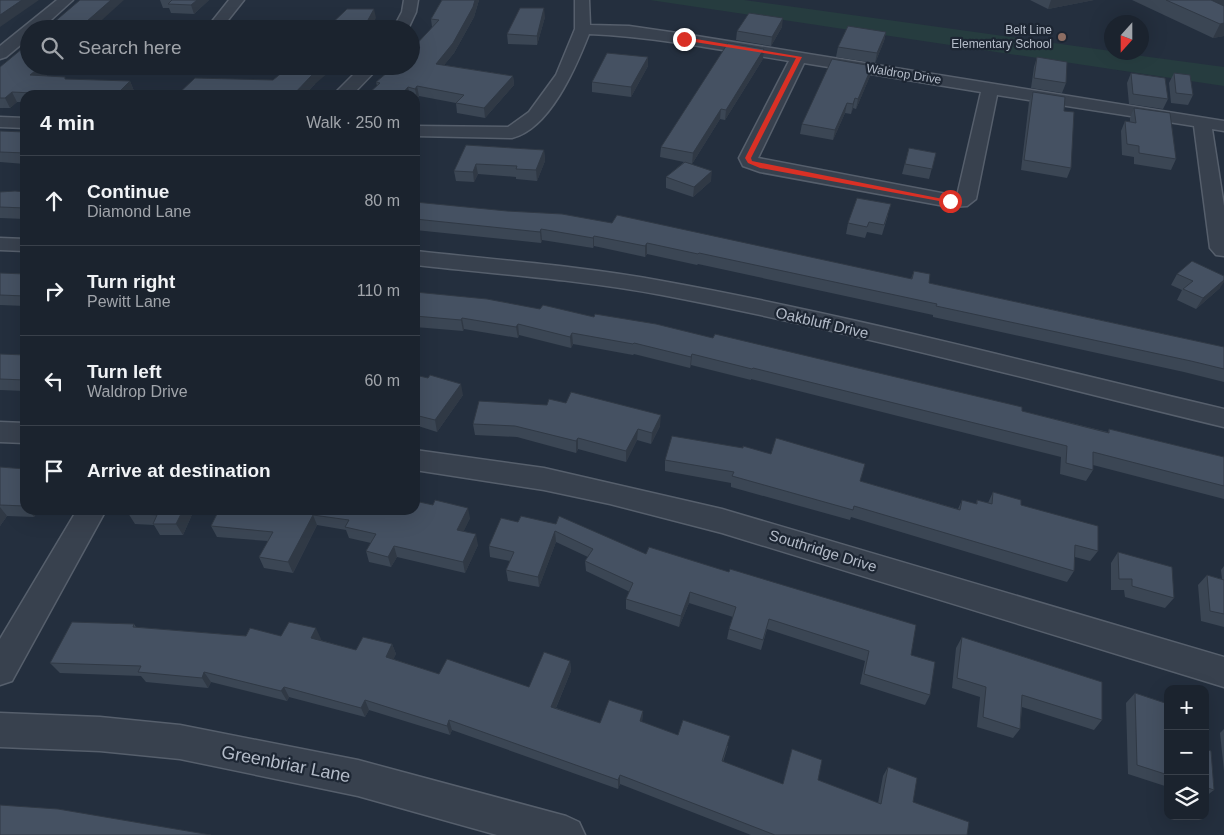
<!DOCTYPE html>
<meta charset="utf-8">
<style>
:root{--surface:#1b232e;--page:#242b36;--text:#f1f3f6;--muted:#a0a4aa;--line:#39404a}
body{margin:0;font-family:Arial,sans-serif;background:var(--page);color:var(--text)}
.controls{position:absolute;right:15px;bottom:15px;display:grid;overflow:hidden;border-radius:10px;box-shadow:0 5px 20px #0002}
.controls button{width:45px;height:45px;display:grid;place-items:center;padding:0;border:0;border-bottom:1px solid var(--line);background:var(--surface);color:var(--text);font:25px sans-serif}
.compass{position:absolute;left:1104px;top:15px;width:45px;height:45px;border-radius:50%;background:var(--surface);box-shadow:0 5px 20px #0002;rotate:201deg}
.stop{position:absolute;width:15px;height:15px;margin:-11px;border:4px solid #d93025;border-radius:50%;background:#fff}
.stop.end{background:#d93025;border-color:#fff;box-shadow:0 1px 5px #0008}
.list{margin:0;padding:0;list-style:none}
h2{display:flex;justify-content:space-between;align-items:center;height:65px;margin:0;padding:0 20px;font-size:21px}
h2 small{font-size:16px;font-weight:400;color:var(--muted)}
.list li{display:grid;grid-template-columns:32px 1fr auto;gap:15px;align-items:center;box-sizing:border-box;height:90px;padding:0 20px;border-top:1px solid var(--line)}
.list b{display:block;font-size:19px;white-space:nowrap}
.list p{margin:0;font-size:16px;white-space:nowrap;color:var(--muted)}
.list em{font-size:16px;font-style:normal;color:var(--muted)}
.icon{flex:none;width:28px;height:28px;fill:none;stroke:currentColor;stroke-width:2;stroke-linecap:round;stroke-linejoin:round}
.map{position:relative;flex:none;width:1224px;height:835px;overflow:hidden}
.search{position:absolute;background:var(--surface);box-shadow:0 5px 20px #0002;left:20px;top:20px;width:400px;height:55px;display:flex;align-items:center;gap:12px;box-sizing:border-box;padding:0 18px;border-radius:28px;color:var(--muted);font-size:19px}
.panel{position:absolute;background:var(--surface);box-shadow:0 5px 20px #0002;left:20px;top:90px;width:400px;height:425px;border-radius:15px}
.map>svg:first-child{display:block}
</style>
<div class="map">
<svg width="1224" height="835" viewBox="0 0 1224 835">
<rect width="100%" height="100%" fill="#242f3e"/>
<path fill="#263c3f" d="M 650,0 L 744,0 L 1111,51 L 1112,52 L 1224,67 L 1224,86 Z"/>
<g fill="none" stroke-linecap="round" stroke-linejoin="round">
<defs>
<path id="minor" d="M 57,0 L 73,0 L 41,29 L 29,29 L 29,38 L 6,57 L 0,59 L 0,46 Z
M 229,0 L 244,0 L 221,29 L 206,29 Z
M 404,0 L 418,0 L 416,12 L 408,29 L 393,29 L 402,12 Z
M 575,0 L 589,0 L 590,25 L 629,26 L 684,34 L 1224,121 L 1224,131 L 1212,129 L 1224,206 L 1224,256 L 1216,255 L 1210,248 L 1194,126 L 997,95 L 976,199 L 967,206 L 950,207 L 760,172 L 743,166 L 739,158 L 789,61 C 722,50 656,37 589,34 C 576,67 550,129 512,138 L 415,136 L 415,126 L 508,127 L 529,112 L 556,75 L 575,29 ZM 804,63 L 981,92 L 957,196 L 758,158 Z
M 362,66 L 380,66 L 352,95 L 333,95 Z
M 0,117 L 25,118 L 25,128 L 0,127 Z
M 0,238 L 25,239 L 25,251 L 0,250 Z
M 415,251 C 497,260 580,266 662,281 C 851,315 1037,365 1224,409 L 1224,427 C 1037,382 851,331 662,295 C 581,280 497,274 415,265 Z
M 0,422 L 25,423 L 25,443 L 0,442 Z
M 415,450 L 544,468 L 722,509 L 1224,657 L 1224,687 L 722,533 L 610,504 L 544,490 L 415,470 Z
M 77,510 L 106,510 L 12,681 L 0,685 L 0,639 Z
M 0,713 L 100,717 L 180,725 L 358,760 L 566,816 L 579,822 L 585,835 L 497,835 L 358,796 L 180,759 L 100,751 L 0,747 Z"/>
</defs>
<use href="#minor" stroke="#565f6c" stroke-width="3"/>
<use href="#minor" fill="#38414e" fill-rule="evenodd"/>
</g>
<path fill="#3b4654" d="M 160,0 L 209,0 L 194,14 L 171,13 L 169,8 L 163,8 Z
M 442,0 L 479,0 L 474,17 L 454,53 L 444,65 L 513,76 L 514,85 L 485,118 L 457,113 L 456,103 L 419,96 L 417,99 L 415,98 L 415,95 L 367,95 L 377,86 L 376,82 L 411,66 L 432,27 L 431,19 Z
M 1030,0 L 1094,0 L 1048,9 Z
M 1132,0 L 1224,0 L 1224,5 L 1222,5 L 1224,36 L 1213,38 Z
M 545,17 L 537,45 L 508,44 L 507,34 Z
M 782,27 L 771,46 L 736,40 L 737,31 Z
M 886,32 L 884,41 L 875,63 L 836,57 L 838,47 Z
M 648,57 L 648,66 L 631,97 L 592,92 L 592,82 Z
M 1037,57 L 1066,83 L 1062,93 L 1031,88 L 1034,67 Z
M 763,59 L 725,120 L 720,119 L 692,164 L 688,163 L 711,181 L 693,197 L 666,188 L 666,177 L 684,162 L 660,157 L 661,147 Z
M 29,66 L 57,66 L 46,76 L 66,79 L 130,81 L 134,91 L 130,95 L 25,95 L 25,102 L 17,102 L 10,108 L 0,108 L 0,67 Z
M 872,66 L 870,76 L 856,109 L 853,108 L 851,114 L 845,113 L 833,140 L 800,134 L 802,124 Z
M 1131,73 L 1168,99 L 1163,109 L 1129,104 L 1127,83 Z
M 1174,73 L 1193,95 L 1188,105 L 1171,103 L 1169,83 Z
M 315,84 L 305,95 L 177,95 Z
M 1033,92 L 1071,168 L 1067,178 L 1021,170 L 1029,102 Z
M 1134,108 L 1176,159 L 1171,170 L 1134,164 L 1134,157 L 1122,155 L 1121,131 L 1125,121 L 1130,122 L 1130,118 Z
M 0,131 L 25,132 L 25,164 L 0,162 Z
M 466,145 L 544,150 L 545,161 L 537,181 L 516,179 L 516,177 L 478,174 L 474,182 L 456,181 L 454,171 Z
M 909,148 L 936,153 L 929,179 L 902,174 Z
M 0,192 L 25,192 L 25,219 L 0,218 Z
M 415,202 L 911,279 L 914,271 L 929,283 L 1224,347 L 1224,382 L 1184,372 L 933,317 L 933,315 L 698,264 L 697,265 L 647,254 L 645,257 L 594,246 L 593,248 L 542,240 L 541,243 L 415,230 Z
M 888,215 L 882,235 L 867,232 L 865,238 L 846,234 L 848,223 Z
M 0,273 L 25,274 L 25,306 L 0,305 Z
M 1177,274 L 1220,288 L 1196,309 L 1177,300 L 1182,290 L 1171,285 Z
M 415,292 L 540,309 L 594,317 L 1022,411 L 1108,432 L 1109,429 L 1224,457 L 1224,499 L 1093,465 L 1093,470 L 1086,481 L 1060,474 L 1061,457 L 751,379 L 751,380 L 691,365 L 690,368 L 634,354 L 633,355 L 573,344 L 571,348 L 519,335 L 518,338 L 464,329 L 463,331 L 415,327 Z
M 0,354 L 25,355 L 25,391 L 0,390 Z
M 415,375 L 463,395 L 437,432 L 415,425 Z
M 473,424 L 660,426 L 651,444 L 637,440 L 626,462 L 578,449 L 576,453 L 517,437 L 475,435 Z
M 665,460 L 860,481 L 958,509 L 962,500 L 976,504 L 977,500 L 988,503 L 993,492 L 1021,505 L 1098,551 L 1090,561 L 1075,557 L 1074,571 L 1067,582 L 851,517 L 850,520 L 731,487 L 731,483 L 665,471 Z
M 0,467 L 25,469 L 25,510 L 39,510 L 34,517 L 7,516 L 0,526 Z
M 194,510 L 183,535 L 160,535 L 154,525 L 135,524 L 128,513 Z
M 219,510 L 470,518 L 463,532 L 478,545 L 465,573 L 397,557 L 391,567 L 369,562 L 366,551 L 371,543 L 349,538 L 346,530 L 317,525 L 293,573 L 264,568 L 259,557 L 268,541 L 217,537 L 211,526 Z
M 501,518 L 646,554 L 911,655 L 930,695 L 925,705 L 860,684 L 865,661 L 767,629 L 761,650 L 727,639 L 729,629 L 733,617 L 689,603 L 679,627 L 626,609 L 626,599 L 630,592 L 586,571 L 585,561 L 588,557 L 556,542 L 539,587 L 508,581 L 506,570 L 510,561 L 490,557 L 489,546 Z
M 1118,552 L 1174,598 L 1165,608 L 1125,597 L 1124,590 L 1111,590 L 1111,563 Z
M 1224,566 L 1224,627 L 1201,621 L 1198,585 L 1207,575 L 1222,579 L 1221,570 Z
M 134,624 L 136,627 L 246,636 L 281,636 L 321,639 L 320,640 L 356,650 L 392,644 L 396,654 L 393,659 L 439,674 L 529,687 L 570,661 L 571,671 L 556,708 L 600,723 L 643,711 L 642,722 L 678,735 L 728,746 L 723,762 L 783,784 L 792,749 L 818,780 L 878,803 L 883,776 L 888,767 L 913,802 L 967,835 L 751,835 L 620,784 L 618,789 L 452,730 L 450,735 L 369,710 L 365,717 L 289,697 L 287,701 L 211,682 L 208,688 L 146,682 L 141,676 L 60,673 L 50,663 Z
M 962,637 L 1102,720 L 1094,730 L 1022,707 L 1020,729 L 1013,738 L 977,727 L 980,697 L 952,688 L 956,648 Z
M 1135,693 L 1168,704 L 1168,787 L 1128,774 L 1126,703 Z
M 1224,729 L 1224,771 L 1220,733 Z
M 1205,749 L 1214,790 L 1205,797 Z"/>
<path fill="#303945" d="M 22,0 L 39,0 L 0,27 L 0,15 Z
M 111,0 L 124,0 L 92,29 L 78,29 Z
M 197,0 L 209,0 L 194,14 L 191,5 Z
M 475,0 L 479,0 L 474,17 L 454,53 L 437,74 L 436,64 Z
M 1051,0 L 1094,0 L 1048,9 Z
M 1202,0 L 1224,0 L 1224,5 L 1198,10 Z
M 544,8 L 545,17 L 537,45 L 537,36 Z
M 374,9 L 376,18 L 370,29 L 363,29 Z
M 783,18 L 782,27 L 771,46 L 772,37 Z
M 1224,23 L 1224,36 L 1213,38 L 1220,24 Z
M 886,32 L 884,41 L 875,63 L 877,53 Z
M 764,49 L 763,59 L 725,120 L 726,110 Z
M 648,57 L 648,66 L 631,97 L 631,87 Z
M 41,66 L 57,66 L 35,85 L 30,75 Z
M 322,66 L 336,66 L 315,84 L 305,95 L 293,95 L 312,75 Z
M 872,66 L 870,76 L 856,109 L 858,99 Z
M 513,76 L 514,85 L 485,118 L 484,108 Z
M 130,81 L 134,91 L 130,95 L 116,95 Z
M 417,86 L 419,96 L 417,99 L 415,89 Z
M 408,87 L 410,95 L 401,95 Z
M 12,92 L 17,102 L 10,108 L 5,98 Z
M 855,98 L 853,108 L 851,114 L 853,104 Z
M 847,103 L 845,113 L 833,140 L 835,130 Z
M 721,109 L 720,119 L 692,164 L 693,153 Z
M 544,150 L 545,161 L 537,181 L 536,170 Z
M 476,164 L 478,174 L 474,182 L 473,172 Z
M 712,171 L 711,181 L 693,197 L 694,187 Z
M 541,229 L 542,240 L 541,243 L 540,232 Z
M 594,236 L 594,246 L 593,248 L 593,238 Z
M 647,243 L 647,254 L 645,257 L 645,246 Z
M 1224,280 L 1224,282 L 1220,288 L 1196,309 L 1203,298 Z
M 462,318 L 464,329 L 463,331 L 461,320 Z
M 518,324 L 519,335 L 518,338 L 516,327 Z
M 572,333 L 573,344 L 571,348 L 570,337 Z
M 692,354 L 691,365 L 690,368 L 691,357 Z
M 461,384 L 463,395 L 437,432 L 435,420 Z
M 661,415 L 660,426 L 651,444 L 652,433 Z
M 638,429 L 637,440 L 626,462 L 626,451 Z
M 578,438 L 578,449 L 576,453 L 576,441 Z
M 0,507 L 7,516 L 0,526 Z
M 468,508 L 470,518 L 459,541 L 457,530 Z
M 29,510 L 39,510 L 34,517 Z
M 183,510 L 194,510 L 183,535 L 176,524 Z
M 313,515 L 317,525 L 293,573 L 288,562 Z
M 555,531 L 556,542 L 539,587 L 538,577 Z
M 476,534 L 478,545 L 465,573 L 463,562 Z
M 394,546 L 397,557 L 391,567 L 388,557 Z
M 690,592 L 689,603 L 679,627 L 681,616 Z
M 316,628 L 321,639 L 315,648 L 311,638 Z
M 392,644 L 396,654 L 390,667 L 386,657 Z
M 570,661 L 571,671 L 552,717 L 551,707 Z
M 204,672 L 211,682 L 208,688 L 202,678 Z
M 284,687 L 289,697 L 287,701 L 281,691 Z
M 365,700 L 369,710 L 365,717 L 361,708 Z
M 643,711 L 642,721 L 639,730 L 640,721 Z
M 449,720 L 452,730 L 450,735 L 447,726 Z
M 620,775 L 620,784 L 618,789 L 618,780 Z"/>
<path fill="#455162" stroke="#303945" d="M 0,0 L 22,0 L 0,15 Z
M 80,0 L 111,0 L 78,29 L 46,29 Z
M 172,0 L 197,0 L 191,5 L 168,4 Z
M 442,0 L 475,0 L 473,7 L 453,43 L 436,64 L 513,76 L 484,108 L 456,103 L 464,95 L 417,86 L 415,89 L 408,87 L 401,95 L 367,95 L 380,83 L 376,82 L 395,66 L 411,66 L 411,50 L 439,20 L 431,19 Z
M 1166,0 L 1211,0 L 1224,6 L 1224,23 L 1220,24 Z
M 520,8 L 544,8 L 537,36 L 507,34 Z
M 347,9 L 374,9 L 363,29 L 326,29 Z
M 749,13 L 783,18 L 772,37 L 737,31 Z
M 848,26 L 886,32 L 877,53 L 838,47 Z
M 29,43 L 29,66 L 41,66 L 30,75 L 65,77 L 65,79 L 130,81 L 116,95 L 75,95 L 12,92 L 5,98 L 0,98 L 0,67 Z
M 728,43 L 764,49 L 726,110 L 721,109 L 693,153 L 661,147 Z
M 607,53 L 648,57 L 631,87 L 592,82 Z
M 1037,57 L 1067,62 L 1066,83 L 1034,78 Z
M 832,59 L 872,66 L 858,99 L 855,98 L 853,104 L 847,103 L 835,130 L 802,124 Z
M 290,66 L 322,66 L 312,75 L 293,95 L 255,95 L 234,93 L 232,95 L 177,95 L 195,78 L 273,80 Z
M 1131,73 L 1165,78 L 1168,99 L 1133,94 Z
M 1174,73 L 1190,75 L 1193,95 L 1176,93 Z
M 1033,92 L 1065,97 L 1064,111 L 1074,112 L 1071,168 L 1024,160 Z
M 1134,108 L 1170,113 L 1176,159 L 1139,153 L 1139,146 L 1127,144 L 1125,121 L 1136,123 Z
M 0,131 L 25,132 L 25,153 L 0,152 Z
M 466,145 L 544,150 L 536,170 L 516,169 L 517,166 L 476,164 L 473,172 L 454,171 Z
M 909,148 L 936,153 L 932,169 L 905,164 Z
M 685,162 L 712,171 L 694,187 L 666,177 Z
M 15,191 L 25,192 L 25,208 L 0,207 L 0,192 Z
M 857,198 L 891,204 L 884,225 L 869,222 L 867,227 L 848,223 Z
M 415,202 L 507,211 L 562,214 L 612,223 L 617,215 L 912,279 L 914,271 L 930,274 L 929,283 L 1224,347 L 1224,369 L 1191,361 L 936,306 L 937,304 L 699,253 L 698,254 L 647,243 L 645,246 L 594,236 L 593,238 L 541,229 L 540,232 L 415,219 Z
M 1192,261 L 1224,276 L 1224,280 L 1203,298 L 1183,289 L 1193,281 L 1177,274 Z
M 0,273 L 25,274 L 25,296 L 0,295 Z
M 415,292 L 487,299 L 540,309 L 543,305 L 594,317 L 595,314 L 656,324 L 713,338 L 715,334 L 1022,407 L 1022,411 L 1109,433 L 1109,429 L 1224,457 L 1224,486 L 1093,452 L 1093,470 L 1066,463 L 1067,446 L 753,368 L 752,369 L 692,354 L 691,357 L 634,343 L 633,344 L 572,333 L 570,337 L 518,324 L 516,327 L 462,318 L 461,320 L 415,316 Z
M 0,354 L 25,355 L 25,380 L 0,379 Z
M 415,375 L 428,378 L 430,375 L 461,384 L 435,420 L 415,415 Z
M 571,392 L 661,415 L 652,433 L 638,429 L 626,451 L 578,438 L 576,441 L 515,426 L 473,424 L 479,401 L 547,405 L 549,399 L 566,403 Z
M 672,436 L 743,448 L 743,446 L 771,454 L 776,438 L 865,464 L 860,481 L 960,510 L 962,500 L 977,504 L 977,500 L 992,504 L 993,492 L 1021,500 L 1021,505 L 1098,526 L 1098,551 L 1075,545 L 1074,571 L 854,506 L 853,510 L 732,476 L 734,472 L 665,460 Z
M 0,467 L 25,469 L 25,506 L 0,505 Z
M 435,500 L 468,508 L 457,530 L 476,534 L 463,562 L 394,546 L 388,557 L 366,551 L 376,534 L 345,527 L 349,520 L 313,515 L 288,562 L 259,557 L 273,532 L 211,526 L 219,510 L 415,510 L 415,501 L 433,505 Z
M 130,510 L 183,510 L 176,524 L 153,524 L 157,515 L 128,513 Z
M 521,516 L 556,524 L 559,516 L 646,554 L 649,547 L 729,572 L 730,569 L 916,625 L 911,655 L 935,662 L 930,695 L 864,674 L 869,651 L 769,619 L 763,640 L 729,629 L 736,607 L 690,592 L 681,616 L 626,599 L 633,583 L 585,561 L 593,549 L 555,531 L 538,577 L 506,570 L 514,552 L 489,546 L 501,518 L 518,522 Z
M 1118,552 L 1172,567 L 1174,598 L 1132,586 L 1132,579 L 1119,579 Z
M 1207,575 L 1224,580 L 1224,614 L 1210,611 Z
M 72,622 L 134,624 L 133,627 L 246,636 L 250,628 L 281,636 L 289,622 L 316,628 L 311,638 L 356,650 L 363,637 L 392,644 L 386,657 L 439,674 L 447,659 L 529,687 L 544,652 L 570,661 L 551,707 L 600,723 L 609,700 L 643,711 L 640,721 L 678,735 L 683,720 L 730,736 L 722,761 L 783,784 L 792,749 L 822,760 L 818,780 L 881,804 L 888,767 L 917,778 L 913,802 L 969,822 L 967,835 L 775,835 L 620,775 L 618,780 L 449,720 L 447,726 L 365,700 L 361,708 L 284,687 L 281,691 L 204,672 L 202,678 L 138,672 L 141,666 L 50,663 Z
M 962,637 L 1102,682 L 1102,720 L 1022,695 L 1020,729 L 983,717 L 986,687 L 957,678 Z
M 1135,693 L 1168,704 L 1168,775 L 1137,765 Z
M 1205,749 L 1211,751 L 1214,790 L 1205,787 Z
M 0,805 L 58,809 L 211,835 L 0,835 Z"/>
<path fill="#d93025" d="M 684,37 L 802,57 L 751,158 L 752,161 L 953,201 L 950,203 L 760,168 L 748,163 L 745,158 L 796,58 L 682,40 Z"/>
<circle fill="#8d6e63" stroke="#1d2633" stroke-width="2" cx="1062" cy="37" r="5"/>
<g text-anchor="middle" stroke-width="4.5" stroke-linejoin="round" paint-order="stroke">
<g font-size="12" fill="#b4bcc9" stroke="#1d2633" text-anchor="end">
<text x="1052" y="34">Belt Line<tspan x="1052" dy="14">Elementary School</tspan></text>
</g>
<g font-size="12" fill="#b4bcc9" stroke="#1d2633">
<text transform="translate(904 74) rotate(9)" y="4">Waldrop Drive</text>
</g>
<g font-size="15" fill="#b4bcc9" stroke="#1d2633">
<text transform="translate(822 323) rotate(13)" y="5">Oakbluff Drive</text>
<text transform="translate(823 551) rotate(17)" y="5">Southridge Drive</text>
</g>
<g font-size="18" fill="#b4bcc9" stroke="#1d2633">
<text transform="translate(286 764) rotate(11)" y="6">Greenbriar Lane</text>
</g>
</g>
</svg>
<div class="controls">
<button>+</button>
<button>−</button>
<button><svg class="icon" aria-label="layers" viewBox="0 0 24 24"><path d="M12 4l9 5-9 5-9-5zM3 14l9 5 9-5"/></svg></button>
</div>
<svg class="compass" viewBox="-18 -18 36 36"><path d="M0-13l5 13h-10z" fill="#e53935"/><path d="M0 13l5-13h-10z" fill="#a0a4aa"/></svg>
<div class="stop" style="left:950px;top:201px"></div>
<div class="stop end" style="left:684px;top:39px"></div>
<div class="search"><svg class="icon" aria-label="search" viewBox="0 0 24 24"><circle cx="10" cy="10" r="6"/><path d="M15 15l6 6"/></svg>Search here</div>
<section class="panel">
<h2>4 min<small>Walk · 250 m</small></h2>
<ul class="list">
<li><svg class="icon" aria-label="ahead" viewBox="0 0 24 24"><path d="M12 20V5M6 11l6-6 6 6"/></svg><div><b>Continue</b><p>Diamond Lane</p></div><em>80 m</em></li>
<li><svg class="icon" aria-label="right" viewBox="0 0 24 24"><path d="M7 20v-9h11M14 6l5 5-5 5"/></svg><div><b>Turn right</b><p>Pewitt Lane</p></div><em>110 m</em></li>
<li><svg class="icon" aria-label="left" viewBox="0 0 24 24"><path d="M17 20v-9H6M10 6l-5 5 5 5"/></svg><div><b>Turn left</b><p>Waldrop Drive</p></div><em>60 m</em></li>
<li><svg class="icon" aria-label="arrive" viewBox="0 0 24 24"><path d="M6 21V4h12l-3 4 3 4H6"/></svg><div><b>Arrive at destination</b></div></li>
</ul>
</section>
</div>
